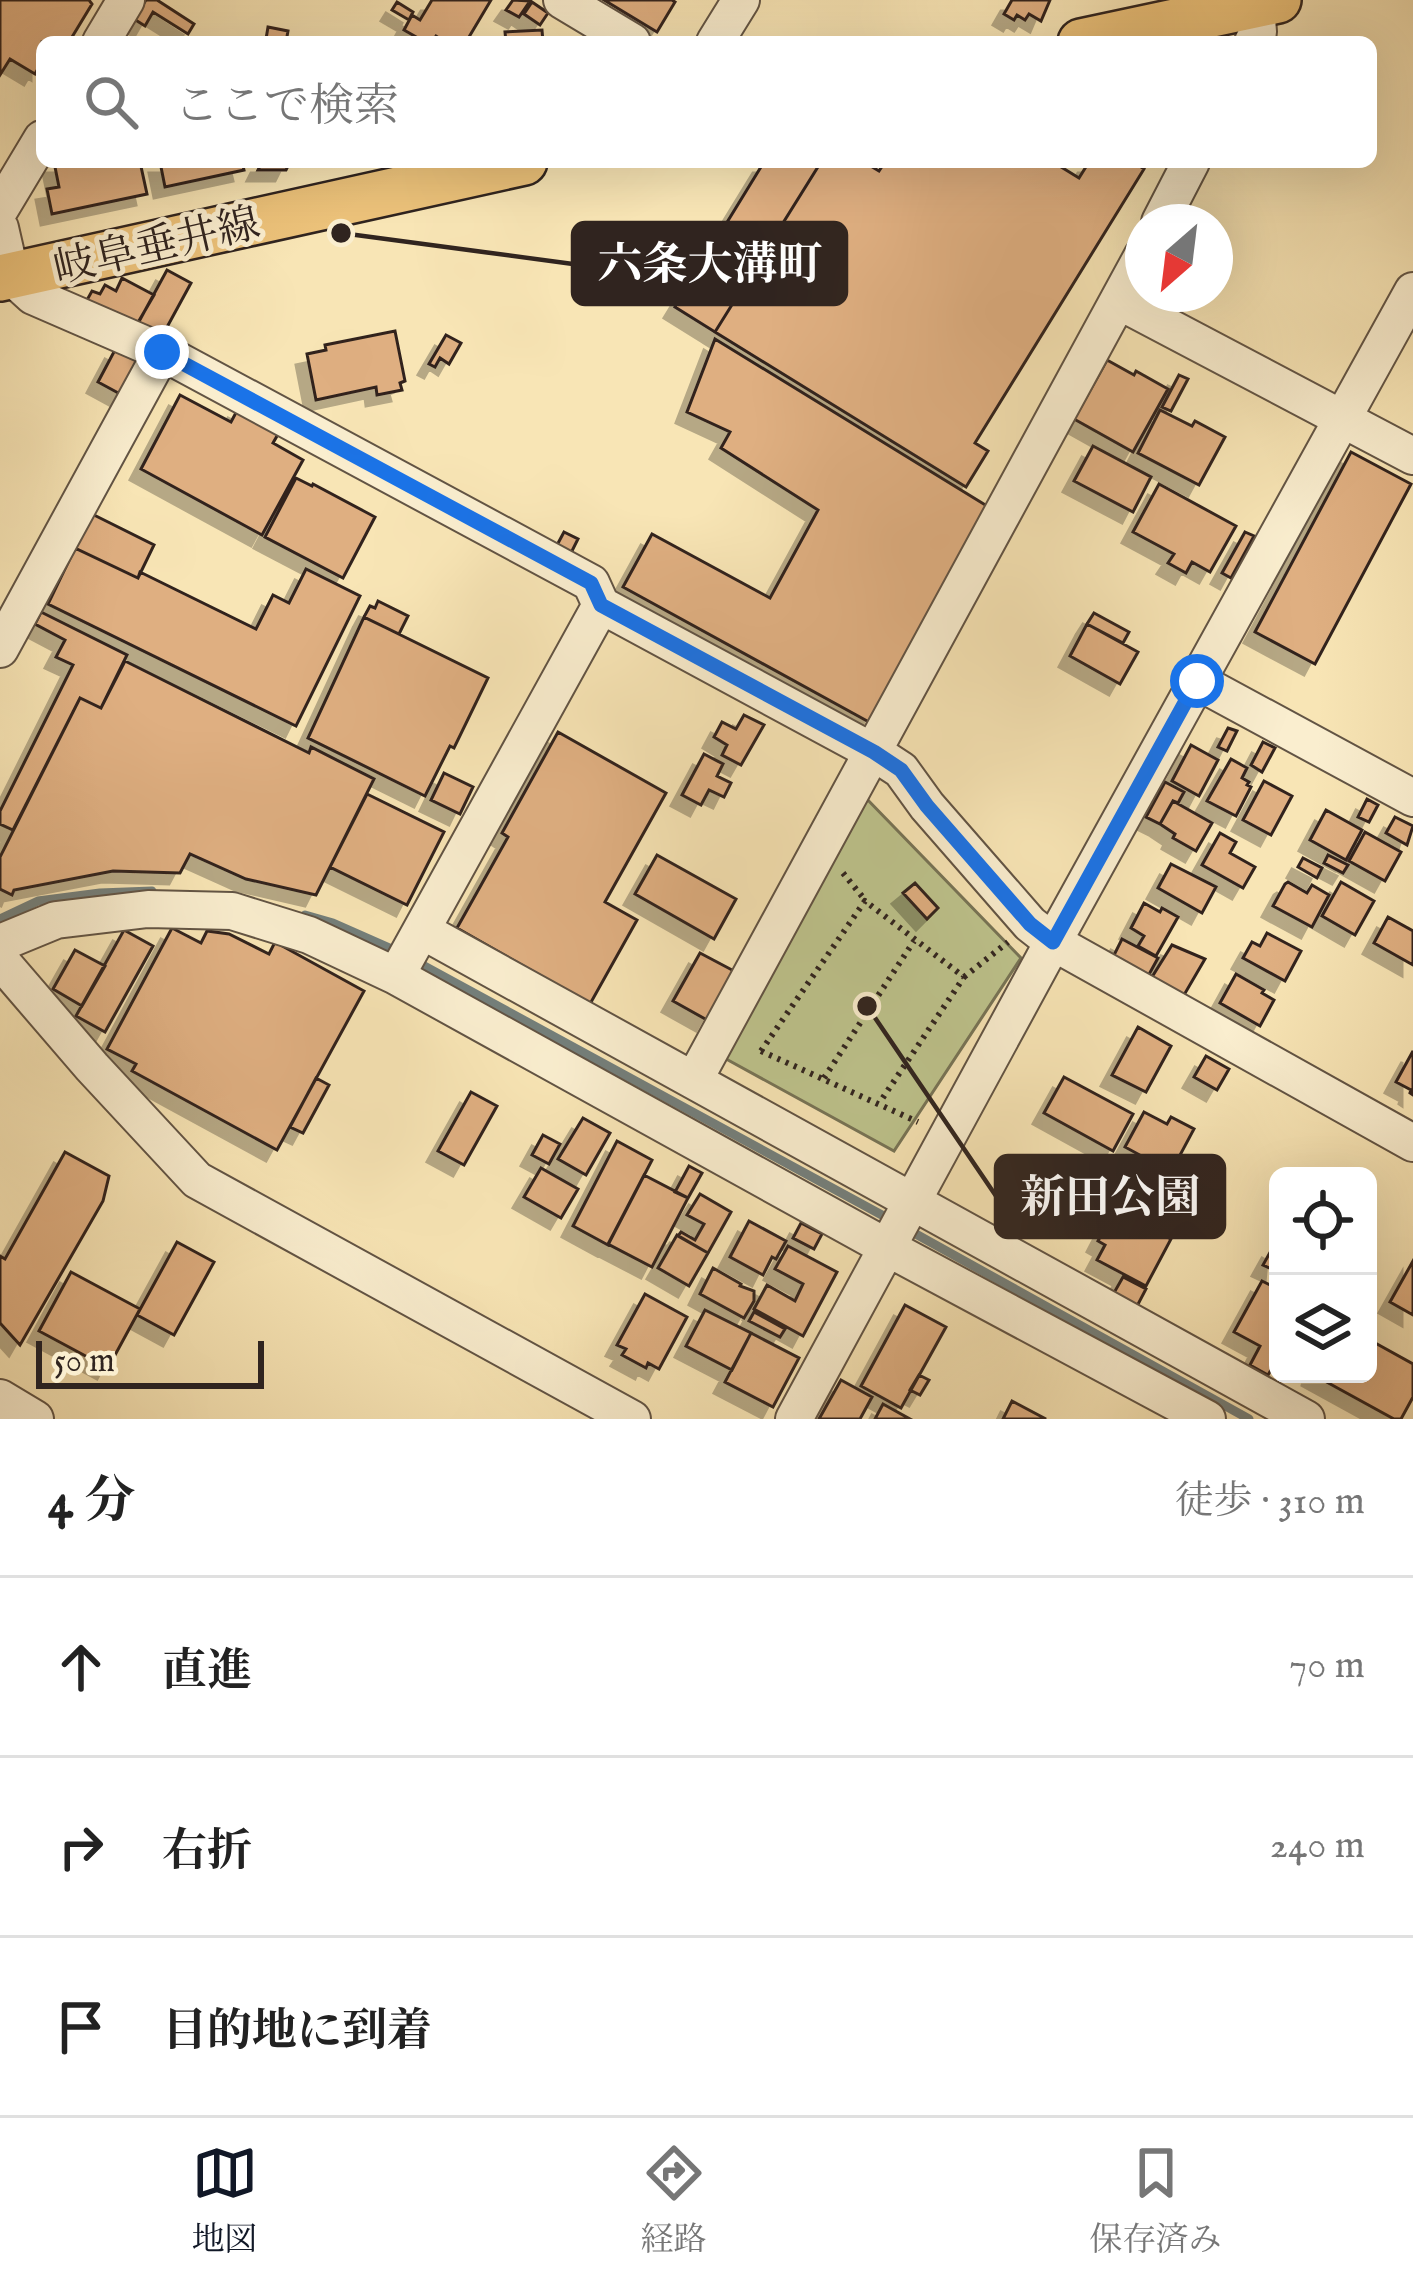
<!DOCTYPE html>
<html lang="ja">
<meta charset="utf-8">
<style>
:root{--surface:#fff;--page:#f2f2f2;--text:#222;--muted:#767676;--line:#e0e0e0;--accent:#111827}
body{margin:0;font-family:"IM FELL English","Noto Serif JP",serif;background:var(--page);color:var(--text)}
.controls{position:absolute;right:36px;bottom:36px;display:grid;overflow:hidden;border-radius:18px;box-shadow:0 12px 48px #0002}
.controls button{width:108px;height:108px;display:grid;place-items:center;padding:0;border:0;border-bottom:3px solid var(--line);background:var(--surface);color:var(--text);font:60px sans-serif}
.compass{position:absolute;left:1125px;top:204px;width:108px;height:108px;border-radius:50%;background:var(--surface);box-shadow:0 12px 48px #0002;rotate:208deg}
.scale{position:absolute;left:36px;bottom:30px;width:228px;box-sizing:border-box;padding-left:12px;border:6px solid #30241f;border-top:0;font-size:33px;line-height:42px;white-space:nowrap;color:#30241f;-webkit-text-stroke:9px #faeecf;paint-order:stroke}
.stop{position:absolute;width:36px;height:36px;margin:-27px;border:9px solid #1a73e8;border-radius:50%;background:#fff}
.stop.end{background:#1a73e8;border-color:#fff;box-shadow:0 3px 12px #0008}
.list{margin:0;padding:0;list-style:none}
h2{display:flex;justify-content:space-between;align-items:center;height:156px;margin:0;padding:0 48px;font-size:51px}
h2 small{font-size:39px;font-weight:400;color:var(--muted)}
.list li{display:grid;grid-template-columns:78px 1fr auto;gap:36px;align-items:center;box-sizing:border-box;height:180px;padding:0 48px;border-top:3px solid var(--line)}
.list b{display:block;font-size:45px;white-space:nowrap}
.list em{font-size:39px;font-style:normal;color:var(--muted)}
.icon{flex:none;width:66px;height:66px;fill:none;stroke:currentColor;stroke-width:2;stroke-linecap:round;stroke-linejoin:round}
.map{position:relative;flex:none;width:1413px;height:1419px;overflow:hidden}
.search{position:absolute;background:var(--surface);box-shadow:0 12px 48px #0002;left:36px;right:36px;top:36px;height:132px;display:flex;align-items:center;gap:30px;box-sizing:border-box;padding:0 42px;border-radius:18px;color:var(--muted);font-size:45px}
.sheet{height:696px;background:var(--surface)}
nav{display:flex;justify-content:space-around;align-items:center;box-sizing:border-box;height:168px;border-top:3px solid var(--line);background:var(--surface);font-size:33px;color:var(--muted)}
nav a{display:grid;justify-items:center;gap:6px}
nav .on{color:var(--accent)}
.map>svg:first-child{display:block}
</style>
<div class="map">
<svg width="1413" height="1419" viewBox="0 0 1413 1419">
<defs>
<filter id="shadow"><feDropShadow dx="-11" dy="11" stdDeviation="0" flood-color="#0004"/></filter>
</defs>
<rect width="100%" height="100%" fill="#f8e5b5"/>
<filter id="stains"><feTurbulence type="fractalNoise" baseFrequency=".00167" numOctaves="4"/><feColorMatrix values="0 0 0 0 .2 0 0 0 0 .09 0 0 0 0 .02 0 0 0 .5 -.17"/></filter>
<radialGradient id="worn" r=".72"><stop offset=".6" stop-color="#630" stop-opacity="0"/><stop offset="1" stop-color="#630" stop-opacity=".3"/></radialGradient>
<path fill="#bec48d" stroke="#777456" stroke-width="3" d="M 863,795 L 1021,958 L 894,1151 L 717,1054 Z"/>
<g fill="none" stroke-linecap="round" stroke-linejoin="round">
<path stroke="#747f7b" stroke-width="9" d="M 305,915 L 333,923 L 401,953
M 0,919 L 38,901 L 100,893 L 152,891
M 415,961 L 891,1220
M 905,1228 L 1249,1419"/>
</g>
<path fill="#dfaf81" stroke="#30241f" stroke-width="3" filter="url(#shadow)" d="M 0,0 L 89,0 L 92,4 L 69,42 L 42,42 L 42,69 L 39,67 L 35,74 L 10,59 L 0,75 Z
M 146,0 L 157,0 L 194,24 L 188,34 L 153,12 L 145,26 L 134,19 Z
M 432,0 L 491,0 L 466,42 L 445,42 L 436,36 L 432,42 L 425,42 L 404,30 L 412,15 L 420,20 Z
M 513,0 L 530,1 L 519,17 L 506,10 Z
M 604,0 L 672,0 L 675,2 L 657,32 Z
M 1012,0 L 1050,0 L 1041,21 L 1029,14 L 1025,20 L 1017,15 L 1014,20 L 1004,14 Z
M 397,2 L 413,12 L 409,20 L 392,10 Z
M 532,2 L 548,13 L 540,25 L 524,14 Z
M 268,27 L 288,31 L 286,42 L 266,39 Z
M 542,30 L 543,42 L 506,42 L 505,32 Z
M 54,162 L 140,162 L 147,194 L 52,214 L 47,189 L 59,187 Z
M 160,162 L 242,162 L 244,170 L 165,187 Z
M 262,162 L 290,162 L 286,170 L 258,170 Z
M 764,162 L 821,162 L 715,332 L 675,307 Z
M 821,162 L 864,162 L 879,171 L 885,162 L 1053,162 L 1079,178 L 1089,162 L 1134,162 L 1144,169 L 975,443 L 988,451 L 966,487 L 715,332 Z
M 167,270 L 191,283 L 160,340 L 136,327 Z
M 122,278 L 154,295 L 133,331 L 82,309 L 92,291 L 100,294 L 105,285 L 116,291 Z
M 395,331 L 405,381 L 400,383 L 402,390 L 377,395 L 376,387 L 316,400 L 307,354 L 326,350 L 325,345 Z
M 446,335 L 461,343 L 449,364 L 440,358 L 435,367 L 429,364 Z
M 715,339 L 987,506 L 869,722 L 623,587 L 652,534 L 770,598 L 818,510 L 721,448 L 730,432 L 687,412 Z
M 116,348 L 140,361 L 122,395 L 98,382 Z
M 1107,360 L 1134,375 L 1136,371 L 1168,389 L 1133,452 L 1074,419 Z
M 1179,375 L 1188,379 L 1171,411 L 1162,407 Z
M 180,395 L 231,422 L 239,407 L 281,429 L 273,443 L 303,460 L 262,535 L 141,469 Z
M 1160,410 L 1192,426 L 1195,421 L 1225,437 L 1199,485 L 1138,453 Z
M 1093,446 L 1151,477 L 1133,512 L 1074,481 Z
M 1351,452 L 1411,484 L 1315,664 L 1255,632 Z
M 296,478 L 312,486 L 313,484 L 375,517 L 343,578 L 265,537 Z
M 1159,484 L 1236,526 L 1210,572 L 1192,562 L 1186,573 L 1168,563 L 1174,554 L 1133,532 Z
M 92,514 L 154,545 L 138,578 L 75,548 Z
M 564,532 L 578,539 L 570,555 L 556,547 Z
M 1245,532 L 1254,536 L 1231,578 L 1222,573 Z
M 75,548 L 138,578 L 140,572 L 256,629 L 273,595 L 289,603 L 306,569 L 360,596 L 296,726 L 48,604 Z
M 378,601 L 408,616 L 399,634 L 364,617 L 370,606 L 375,608 Z
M 41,612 L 127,655 L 101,708 L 80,698 L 13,830 L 0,824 L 0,811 L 73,665 L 56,657 L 65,640 L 35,624 Z
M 1094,613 L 1129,632 L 1123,643 L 1087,624 Z
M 364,617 L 488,678 L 454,748 L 450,746 L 425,796 L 308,738 Z
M 1087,624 L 1138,652 L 1120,684 L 1070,656 Z
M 125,661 L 309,753 L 311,747 L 374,779 L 316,895 L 246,879 L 190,854 L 180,873 L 113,871 L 14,890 L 12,895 L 0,889 L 0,857 L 80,698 L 101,708 Z
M 744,715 L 764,725 L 741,765 L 722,755 L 727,745 L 714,737 L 722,722 L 736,729 Z
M 1228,728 L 1237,731 L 1227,751 L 1218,747 Z
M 558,732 L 666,793 L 605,902 L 637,920 L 590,1004 L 457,928 L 508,837 L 502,833 Z
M 1263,742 L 1275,748 L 1262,772 L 1251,765 Z
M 1191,745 L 1218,760 L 1199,796 L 1172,781 Z
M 704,754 L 723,764 L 717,776 L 731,783 L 724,797 L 709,790 L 701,805 L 682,795 Z
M 1231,759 L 1247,768 L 1242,778 L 1249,782 L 1247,785 L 1251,787 L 1236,816 L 1207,801 Z
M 444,773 L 473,787 L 460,814 L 431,800 Z
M 1264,781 L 1292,796 L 1271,835 L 1243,820 Z
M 1165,782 L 1184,792 L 1178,803 L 1173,801 L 1160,824 L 1146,817 Z
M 367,794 L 444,832 L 407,905 L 330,867 Z
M 1367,799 L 1378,805 L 1369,822 L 1358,817 Z
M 1173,801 L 1212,823 L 1196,851 L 1173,838 L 1175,834 L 1160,824 Z
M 1326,810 L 1362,830 L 1346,860 L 1310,840 Z
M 1395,817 L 1413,826 L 1407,845 L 1386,833 Z
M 1365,832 L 1401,852 L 1385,881 L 1349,861 Z
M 1220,833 L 1236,842 L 1230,853 L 1255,867 L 1243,888 L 1202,865 Z
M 657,855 L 736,899 L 714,939 L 635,894 Z
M 1328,855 L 1348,865 L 1343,873 L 1324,863 Z
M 1303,858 L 1322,868 L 1317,878 L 1298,867 Z
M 1171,864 L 1216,887 L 1202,913 L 1158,888 Z
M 1288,882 L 1307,893 L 1312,885 L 1329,895 L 1312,927 L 1273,906 L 1285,884 Z
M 1341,882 L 1374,901 L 1355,935 L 1322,916 Z
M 915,883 L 938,908 L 927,919 L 903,893 Z
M 1144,903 L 1160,912 L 1162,908 L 1178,917 L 1156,956 L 1138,946 L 1144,936 L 1131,928 Z
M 1388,917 L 1413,931 L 1413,965 L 1374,943 Z
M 172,928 L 201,943 L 207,931 L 229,934 L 269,954 L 275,942 L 364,991 L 277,1150 L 132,1071 L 136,1064 L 107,1049 Z
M 124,930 L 153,946 L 105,1032 L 76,1016 Z
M 1267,933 L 1301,951 L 1285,981 L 1243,958 L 1252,942 L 1260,946 Z
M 1122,939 L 1158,958 L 1147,978 L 1112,959 Z
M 1172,945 L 1205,959 L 1184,995 L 1152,977 Z
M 75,950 L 105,966 L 82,1006 L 53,989 Z
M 700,953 L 734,971 L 707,1020 L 673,1001 Z
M 1236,974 L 1264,990 L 1262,993 L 1274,1000 L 1260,1026 L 1220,1003 Z
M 1138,1027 L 1171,1046 L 1146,1092 L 1112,1075 Z
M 1413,1051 L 1413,1095 L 1410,1093 L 1411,1090 L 1396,1082 Z
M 1206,1056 L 1229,1069 L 1217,1090 L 1194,1077 Z
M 1064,1077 L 1133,1114 L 1113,1151 L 1044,1113 Z
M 316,1078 L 329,1085 L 303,1133 L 290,1127 Z
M 471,1092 L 497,1106 L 464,1165 L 438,1151 Z
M 1144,1112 L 1167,1124 L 1171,1117 L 1194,1129 L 1171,1172 L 1125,1147 Z
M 583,1118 L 610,1133 L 586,1175 L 558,1159 Z
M 543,1135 L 560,1144 L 549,1164 L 532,1155 Z
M 617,1141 L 652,1160 L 608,1245 L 573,1226 Z
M 65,1152 L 109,1176 L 103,1201 L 20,1345 L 0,1323 L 0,1256 L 5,1259 Z
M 689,1166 L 702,1173 L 688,1198 L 675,1192 Z
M 541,1168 L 578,1189 L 561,1218 L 524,1197 Z
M 644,1175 L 688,1198 L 652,1267 L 608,1244 Z
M 700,1194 L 731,1212 L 708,1253 L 678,1236 L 681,1232 L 695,1240 L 704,1224 L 687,1215 Z
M 1112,1214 L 1137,1227 L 1143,1216 L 1164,1227 L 1160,1234 L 1171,1239 L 1146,1286 L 1097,1260 L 1105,1245 L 1098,1241 Z
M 749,1221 L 786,1241 L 776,1259 L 772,1257 L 763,1275 L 730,1257 Z
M 801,1223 L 822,1234 L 814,1249 L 793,1238 Z
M 677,1235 L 708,1253 L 689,1286 L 658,1268 Z
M 177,1242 L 214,1262 L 174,1335 L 137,1315 Z
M 788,1246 L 837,1272 L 803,1336 L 754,1309 L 767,1285 L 795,1301 L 803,1284 L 775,1269 Z
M 1273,1247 L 1278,1250 L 1276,1271 L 1263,1265 Z
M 1413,1261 L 1413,1315 L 1390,1302 Z
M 713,1268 L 741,1284 L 740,1286 L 754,1291 L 754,1301 L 744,1318 L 700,1294 Z
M 71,1272 L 140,1309 L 108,1368 L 39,1331 Z
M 1123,1277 L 1146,1289 L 1135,1310 L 1111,1298 Z
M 1262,1281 L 1278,1289 L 1278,1358 L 1268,1375 L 1250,1365 L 1260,1346 L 1234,1332 Z
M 645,1294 L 687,1317 L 659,1369 L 648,1363 L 646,1368 L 622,1355 L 626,1349 L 617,1345 Z
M 905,1305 L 946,1327 L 901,1408 L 861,1386 Z
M 705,1310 L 751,1333 L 732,1370 L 686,1346 Z
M 754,1312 L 785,1329 L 780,1337 L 749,1321 Z
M 751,1333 L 799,1358 L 773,1407 L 725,1382 Z
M 1368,1339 L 1413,1364 L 1413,1397 L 1401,1419 L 1394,1419 L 1312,1374 L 1368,1374 Z
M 919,1375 L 929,1380 L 920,1395 L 910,1390 Z
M 841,1380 L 872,1397 L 860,1419 L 819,1419 Z
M 1012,1401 L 1046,1419 L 1003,1419 Z
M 883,1404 L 910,1419 L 875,1419 Z"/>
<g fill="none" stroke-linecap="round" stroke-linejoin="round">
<defs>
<path id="minor" d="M 562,0 L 632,42
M 101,42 L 126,0
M 715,42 L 741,0
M 1253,42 L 1258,32 L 1256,5
M 0,209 L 42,139
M 1160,222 L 1191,162
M 0,228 L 11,276 L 33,296 L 162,352 L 591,583 L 601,605 L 875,753 L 901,770 L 927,806 L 1030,924 L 1053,942 L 1413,1143
M 1119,301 L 1413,456
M 0,649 L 162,352
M 1197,681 L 1413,798
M 423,931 L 1306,1419
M 0,943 L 56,920 L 148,909 L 232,911 L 309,935 L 396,976 L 888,1248 L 1207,1419
M 0,960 L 92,1067 L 197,1180 L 632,1419
M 396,976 L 601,605
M 694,1080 L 1143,255
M 0,1398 L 35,1419
M 794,1419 L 1053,942 L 1413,291"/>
<path id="major" d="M 1081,42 L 1278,0
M 0,278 L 524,162"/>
</defs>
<use href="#minor" stroke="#625444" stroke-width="40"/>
<use href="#major" stroke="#30241f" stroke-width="50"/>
<path stroke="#30241f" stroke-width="6" stroke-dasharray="3 6" stroke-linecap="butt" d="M 843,873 L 865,900
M 964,977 L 1008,942
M 761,1051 L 865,901 L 964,977 L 880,1102
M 761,1051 L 918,1122
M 824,1078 L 914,941"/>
<use href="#minor" stroke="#faeecf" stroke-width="36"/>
<use href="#major" stroke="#ecc27a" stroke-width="45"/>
</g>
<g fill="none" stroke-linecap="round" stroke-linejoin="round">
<path stroke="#1a73e8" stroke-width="15" d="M 162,352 L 591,583 L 601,605 L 874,752 L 901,770 L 927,806 L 1030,924 L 1053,942 L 1197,681"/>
</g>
<g text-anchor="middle" stroke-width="10" stroke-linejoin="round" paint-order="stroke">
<g font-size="42" fill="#30241f" stroke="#faeecf">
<text transform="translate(156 244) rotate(-13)" y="15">岐阜垂井線</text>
</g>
</g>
<path fill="none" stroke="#30241f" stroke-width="4.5" d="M341 233L573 264M867 1006L996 1196"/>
<g fill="#30241f" stroke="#faeecf" stroke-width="4.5">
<circle cx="341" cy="233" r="12"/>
<circle cx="867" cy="1006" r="12"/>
</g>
<g fill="#30241f" stroke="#30241f" stroke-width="4.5">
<rect x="573" y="223" width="273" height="81" rx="12"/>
<rect x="996" y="1156" width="228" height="81" rx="12"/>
</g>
<g font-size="45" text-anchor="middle" font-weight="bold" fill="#fff">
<text x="710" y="279">六条大溝町</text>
<text x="1110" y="1212">新田公園</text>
</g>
<rect width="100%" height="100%" filter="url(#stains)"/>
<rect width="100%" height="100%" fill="url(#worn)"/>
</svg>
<div class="controls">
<button><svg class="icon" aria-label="locate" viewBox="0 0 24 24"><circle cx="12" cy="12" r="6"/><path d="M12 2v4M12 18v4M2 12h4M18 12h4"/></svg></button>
<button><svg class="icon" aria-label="layers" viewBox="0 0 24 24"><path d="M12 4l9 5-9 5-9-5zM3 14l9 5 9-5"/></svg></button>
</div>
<svg class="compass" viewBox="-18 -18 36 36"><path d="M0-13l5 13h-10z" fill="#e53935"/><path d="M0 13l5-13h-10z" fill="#767676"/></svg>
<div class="scale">50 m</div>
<div class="stop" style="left:1197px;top:681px"></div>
<div class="stop end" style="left:162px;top:352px"></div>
<div class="search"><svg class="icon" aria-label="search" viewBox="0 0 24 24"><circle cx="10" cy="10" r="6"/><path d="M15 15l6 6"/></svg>ここで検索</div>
</div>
<section class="sheet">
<h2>4 分<small>徒歩 · 310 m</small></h2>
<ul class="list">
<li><svg class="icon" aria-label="ahead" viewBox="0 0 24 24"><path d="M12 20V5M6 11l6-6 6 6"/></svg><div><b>直進</b></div><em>70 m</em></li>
<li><svg class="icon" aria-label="right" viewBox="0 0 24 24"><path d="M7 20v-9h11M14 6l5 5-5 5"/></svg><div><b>右折</b></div><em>240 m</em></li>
<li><svg class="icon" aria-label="arrive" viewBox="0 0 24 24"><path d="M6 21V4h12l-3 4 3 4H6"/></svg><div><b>目的地に到着</b></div></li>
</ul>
</section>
<nav>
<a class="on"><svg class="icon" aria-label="map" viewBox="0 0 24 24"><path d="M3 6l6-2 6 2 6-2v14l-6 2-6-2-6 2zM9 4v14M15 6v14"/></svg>地図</a>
<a><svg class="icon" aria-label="directions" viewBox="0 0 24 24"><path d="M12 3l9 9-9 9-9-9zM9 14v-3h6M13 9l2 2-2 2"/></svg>経路</a>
<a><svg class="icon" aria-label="saved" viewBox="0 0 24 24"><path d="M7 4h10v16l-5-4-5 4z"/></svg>保存済み</a>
</nav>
